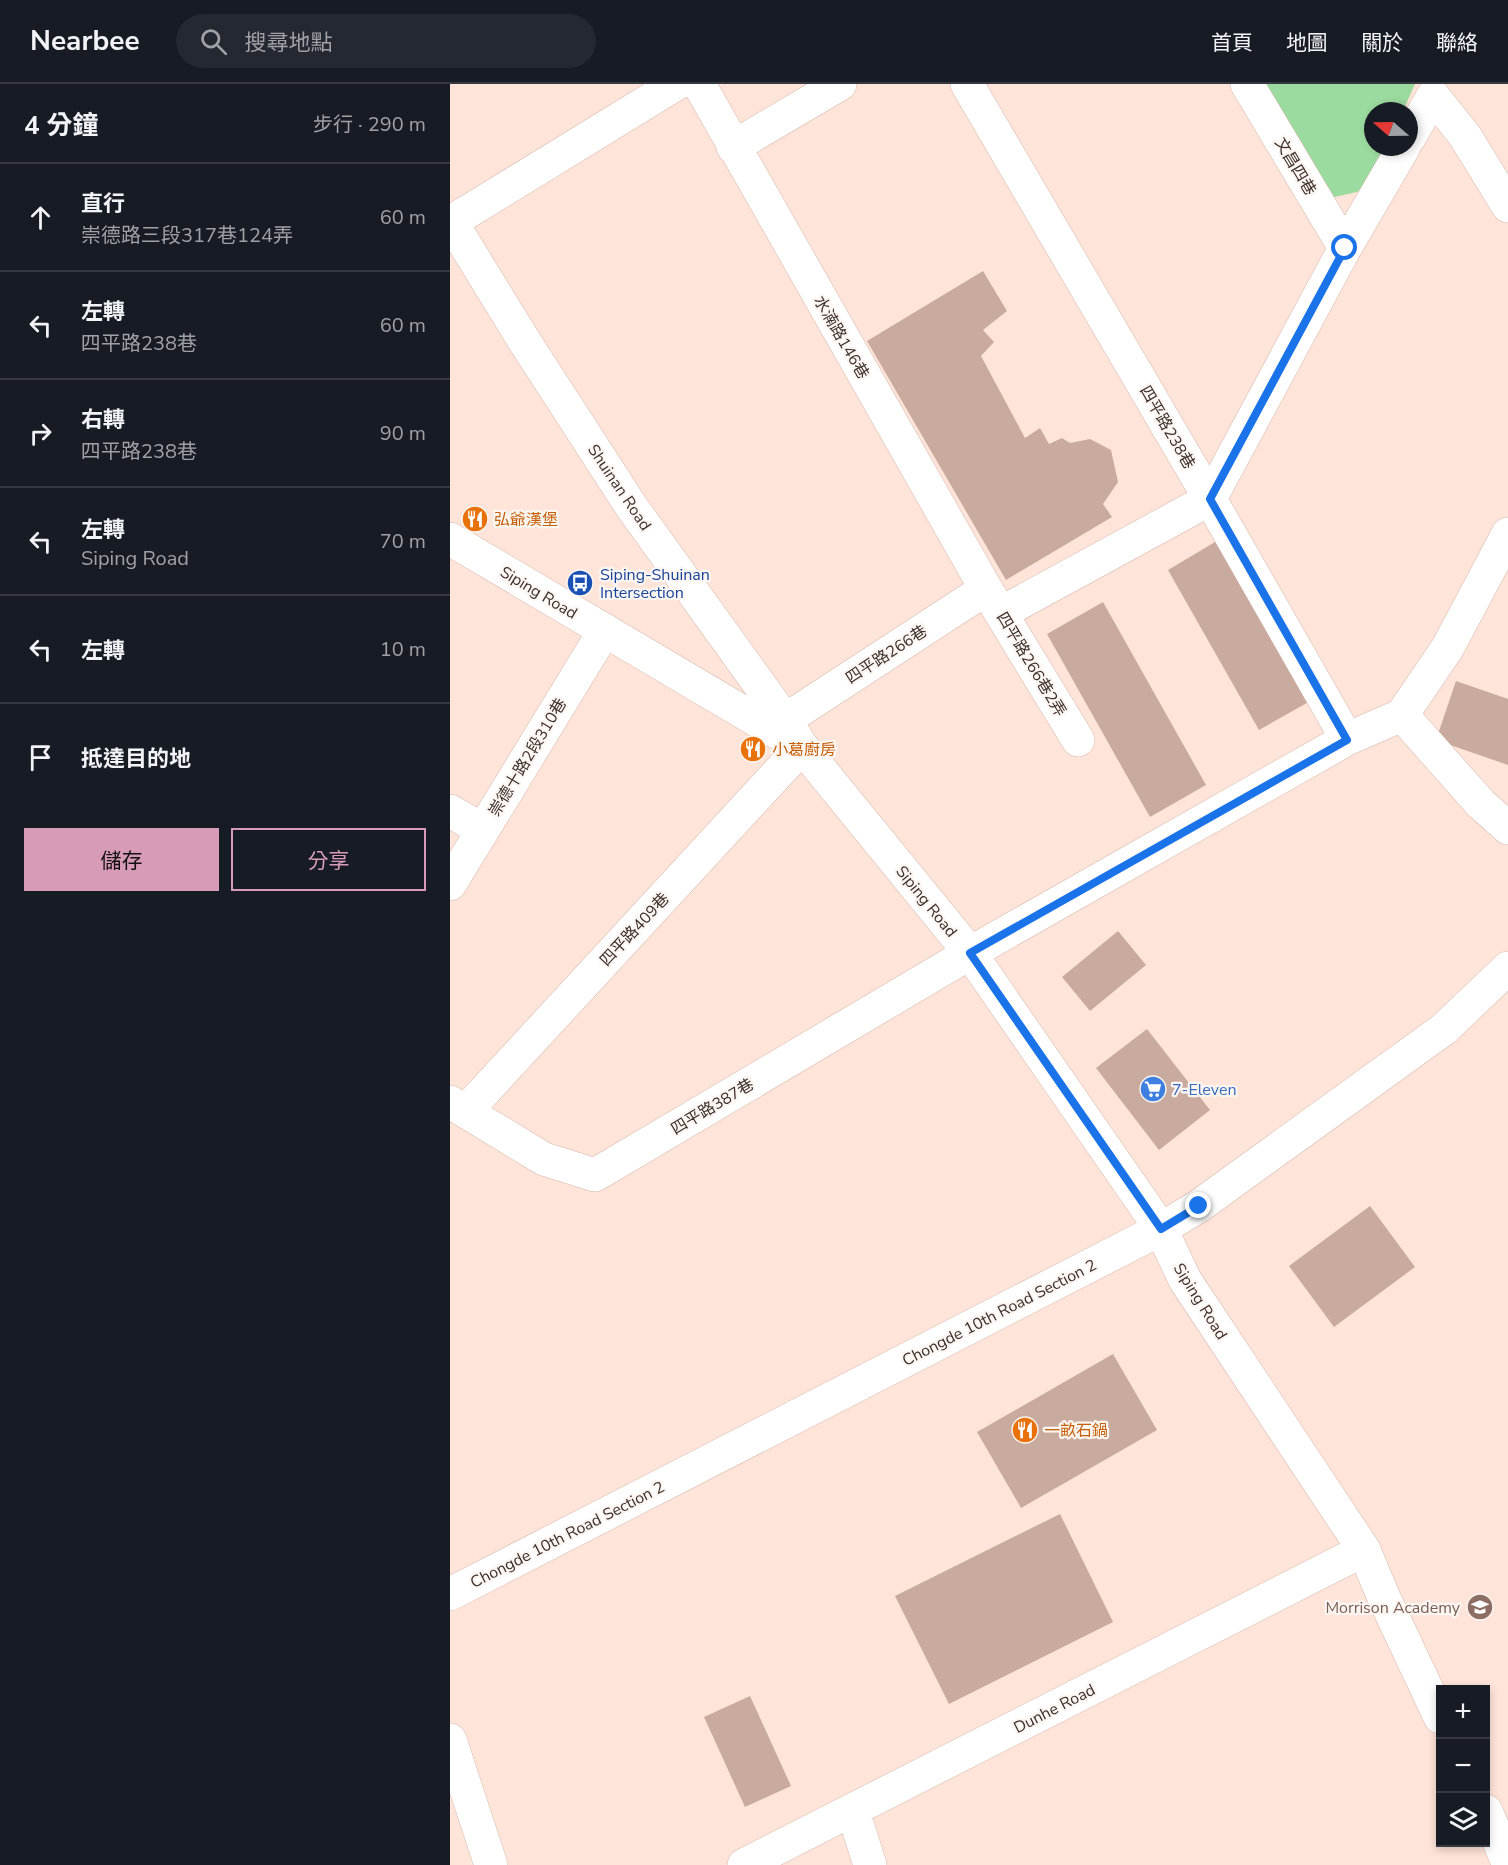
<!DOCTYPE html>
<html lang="zh-TW">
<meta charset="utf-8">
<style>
:root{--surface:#171b24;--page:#242831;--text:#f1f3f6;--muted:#9ea1a6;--line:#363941;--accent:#d79ab7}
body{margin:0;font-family:"Nunito Sans","Noto Sans TC",sans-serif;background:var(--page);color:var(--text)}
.controls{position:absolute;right:18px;bottom:18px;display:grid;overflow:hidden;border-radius:0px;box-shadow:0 3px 9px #0003}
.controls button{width:54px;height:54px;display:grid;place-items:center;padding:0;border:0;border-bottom:2px solid var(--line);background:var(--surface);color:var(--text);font:30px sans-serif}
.compass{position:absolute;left:914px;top:18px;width:54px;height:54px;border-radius:50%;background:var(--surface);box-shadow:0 3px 9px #0003;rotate:290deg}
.stop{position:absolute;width:18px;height:18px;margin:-14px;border:4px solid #1a73e8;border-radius:50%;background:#fff}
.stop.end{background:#1a73e8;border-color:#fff;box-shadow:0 2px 6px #0008}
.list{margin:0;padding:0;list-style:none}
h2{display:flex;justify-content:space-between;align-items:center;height:78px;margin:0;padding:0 24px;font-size:26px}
h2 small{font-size:20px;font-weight:400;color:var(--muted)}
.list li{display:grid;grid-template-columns:39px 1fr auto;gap:18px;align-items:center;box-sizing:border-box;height:108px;padding:0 24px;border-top:2px solid var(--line)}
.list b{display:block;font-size:22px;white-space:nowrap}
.list p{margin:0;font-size:20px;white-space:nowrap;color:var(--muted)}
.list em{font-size:20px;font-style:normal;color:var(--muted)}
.actions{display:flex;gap:12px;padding:18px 24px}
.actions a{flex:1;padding:14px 0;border:2px solid var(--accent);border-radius:0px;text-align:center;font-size:21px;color:var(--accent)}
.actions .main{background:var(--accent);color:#111}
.icon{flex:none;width:33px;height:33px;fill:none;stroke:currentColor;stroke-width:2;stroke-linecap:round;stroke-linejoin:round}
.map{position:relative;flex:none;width:1058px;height:1781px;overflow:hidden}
header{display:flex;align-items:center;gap:36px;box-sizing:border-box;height:84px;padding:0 30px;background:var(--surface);border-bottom:2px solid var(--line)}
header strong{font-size:28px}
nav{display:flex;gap:33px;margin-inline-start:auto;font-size:21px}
.search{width:420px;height:54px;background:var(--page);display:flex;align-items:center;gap:15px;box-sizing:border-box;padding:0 21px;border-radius:33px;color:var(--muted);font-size:22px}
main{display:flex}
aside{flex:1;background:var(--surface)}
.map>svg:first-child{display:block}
</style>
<header>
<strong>Nearbee</strong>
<div class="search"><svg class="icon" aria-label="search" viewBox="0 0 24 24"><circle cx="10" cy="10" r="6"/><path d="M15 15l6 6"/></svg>搜尋地點</div>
<nav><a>首頁</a><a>地圖</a><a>關於</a><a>聯絡</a></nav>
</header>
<main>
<aside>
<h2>4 分鐘<small>步行 · 290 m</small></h2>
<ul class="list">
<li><svg class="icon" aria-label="ahead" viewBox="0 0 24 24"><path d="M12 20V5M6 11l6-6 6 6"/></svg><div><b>直行</b><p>崇德路三段317巷124弄</p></div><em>60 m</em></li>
<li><svg class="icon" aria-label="left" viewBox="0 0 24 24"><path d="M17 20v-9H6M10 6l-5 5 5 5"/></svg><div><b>左轉</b><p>四平路238巷</p></div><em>60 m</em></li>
<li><svg class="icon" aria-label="right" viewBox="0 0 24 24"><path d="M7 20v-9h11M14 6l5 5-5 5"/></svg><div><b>右轉</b><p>四平路238巷</p></div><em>90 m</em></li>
<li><svg class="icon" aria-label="left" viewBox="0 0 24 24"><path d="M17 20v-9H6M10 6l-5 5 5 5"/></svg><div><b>左轉</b><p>Siping Road</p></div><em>70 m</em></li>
<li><svg class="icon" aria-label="left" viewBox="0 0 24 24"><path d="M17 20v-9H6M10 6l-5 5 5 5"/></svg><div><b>左轉</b></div><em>10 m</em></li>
<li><svg class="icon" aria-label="arrive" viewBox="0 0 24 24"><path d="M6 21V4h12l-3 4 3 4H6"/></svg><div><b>抵達目的地</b></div></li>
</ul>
<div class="actions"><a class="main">儲存</a><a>分享</a></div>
</aside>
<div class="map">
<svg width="1058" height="1781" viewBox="0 0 1058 1781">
<rect width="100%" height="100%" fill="#fee4d9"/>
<path fill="#9cdb9f" d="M 813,0 L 965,0 L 953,27 L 923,27 L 923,63 L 938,63 L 920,105 L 880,114 Z"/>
<path fill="#c9aa9e" d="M 533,187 L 557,227 L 533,246 L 544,258 L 531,272 L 575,354 L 590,344 L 599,360 L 612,354 L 620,359 L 640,355 L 661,366 L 668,398 L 653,420 L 662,433 L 556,496 L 417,257 Z
M 770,455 L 862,616 L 809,646 L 718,486 Z
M 653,518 L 756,701 L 700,733 L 597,550 Z
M 1006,597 L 1058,615 L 1058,681 L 986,656 Z
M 668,847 L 696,881 L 640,927 L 612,893 Z
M 697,945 L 760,1026 L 709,1066 L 646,984 Z
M 920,1122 L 965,1183 L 884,1243 L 839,1182 Z
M 663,1270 L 707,1346 L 571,1424 L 527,1348 Z
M 610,1430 L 663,1538 L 499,1620 L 445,1512 Z
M 300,1612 L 341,1702 L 295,1723 L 254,1633 Z"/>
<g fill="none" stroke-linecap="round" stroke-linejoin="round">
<defs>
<path id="minor" d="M 249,0 L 536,505 L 628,656
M 517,0 L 760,415 L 897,655
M 797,0 L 895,164
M 959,54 L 983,12 L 1015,52 L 1058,122
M 283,63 L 390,0
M 0,136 L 73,255 L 181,422 L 335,636 L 352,663 L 16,1027
M 1,138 L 226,0
M 0,455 L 352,663 L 520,869 L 711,1145 L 735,1196 L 914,1466 L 934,1514 L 990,1633
M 551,529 L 760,415 L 895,164 L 954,63
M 952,631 L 998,563 L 1058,450
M 952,631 L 1031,720 L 1058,744
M 335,636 L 536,505
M 0,727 L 33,746
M 0,800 L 155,546
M 0,1018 L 94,1075 L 145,1091 L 520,869 L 897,655 L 952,631
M 0,1510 L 711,1145 L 749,1122 L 994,945 L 1058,884
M 0,1656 L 41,1781
M 403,1727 L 420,1781
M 1036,1727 L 1058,1779
M 294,1781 L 914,1466"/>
</defs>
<use href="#minor" stroke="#d7b8ac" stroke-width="34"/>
<use href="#minor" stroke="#fff" stroke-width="33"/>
</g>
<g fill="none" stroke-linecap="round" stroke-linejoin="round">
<path stroke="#1a73e8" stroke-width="8" d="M 749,1122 L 711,1145 L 520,869 L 897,656 L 760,415 L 895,164"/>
</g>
<defs>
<symbol id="restaurant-disc" viewBox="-11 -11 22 22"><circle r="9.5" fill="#e8710a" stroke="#fcf6f3"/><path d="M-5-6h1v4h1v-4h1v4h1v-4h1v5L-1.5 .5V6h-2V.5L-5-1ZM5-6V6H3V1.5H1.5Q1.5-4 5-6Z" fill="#fff"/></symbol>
<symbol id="bus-disc" viewBox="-11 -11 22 22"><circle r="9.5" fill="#1a4fb4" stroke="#fcf6f3"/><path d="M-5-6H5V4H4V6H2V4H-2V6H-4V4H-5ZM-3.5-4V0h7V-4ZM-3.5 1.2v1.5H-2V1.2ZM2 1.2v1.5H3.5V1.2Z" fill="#fff"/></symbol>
<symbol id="supermarket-disc" viewBox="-11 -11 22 22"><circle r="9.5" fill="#3f7fe0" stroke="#fcf6f3"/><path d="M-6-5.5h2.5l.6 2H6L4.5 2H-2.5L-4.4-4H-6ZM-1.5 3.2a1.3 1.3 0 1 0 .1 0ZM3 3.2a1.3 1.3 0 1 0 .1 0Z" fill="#fff"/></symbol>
<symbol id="school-disc" viewBox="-11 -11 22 22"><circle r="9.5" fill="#8d6e63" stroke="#fcf6f3"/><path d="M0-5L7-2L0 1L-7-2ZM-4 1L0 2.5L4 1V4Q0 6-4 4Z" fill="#fff"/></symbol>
</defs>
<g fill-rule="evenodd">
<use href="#restaurant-disc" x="10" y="420" width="30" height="30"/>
<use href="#bus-disc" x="115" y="484" width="30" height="30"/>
<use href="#restaurant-disc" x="288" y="650" width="30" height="30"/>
<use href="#supermarket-disc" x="688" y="990" width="30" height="30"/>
<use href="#restaurant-disc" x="560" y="1331" width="30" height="30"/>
<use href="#school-disc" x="1015" y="1508" width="30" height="30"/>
</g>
<g text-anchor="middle" stroke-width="4.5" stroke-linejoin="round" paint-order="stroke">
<g font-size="16" fill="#3c302b" stroke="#fcf6f3">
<text transform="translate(846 82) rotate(59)" y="6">文昌四巷</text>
<text transform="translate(392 253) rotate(60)" y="6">水湳路146巷</text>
<text transform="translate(718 343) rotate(60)" y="6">四平路238巷</text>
<text transform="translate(170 403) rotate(56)" y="6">Shuinan Road</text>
<text transform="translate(89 508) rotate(31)" y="6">Siping Road</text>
<text transform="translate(436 570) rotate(-33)" y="6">四平路266巷</text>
<text transform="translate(582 580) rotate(59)" y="6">四平路266巷2弄</text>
<text transform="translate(77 673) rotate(-59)" y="6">崇德十路2段310巷</text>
<text transform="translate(477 817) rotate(51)" y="6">Siping Road</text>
<text transform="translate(184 845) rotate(-47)" y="6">四平路409巷</text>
<text transform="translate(262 1022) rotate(-31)" y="6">四平路387巷</text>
<text transform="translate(751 1217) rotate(58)" y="6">Siping Road</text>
<text transform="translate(549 1228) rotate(-27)" y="6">Chongde 10th Road Section 2</text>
<text transform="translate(117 1450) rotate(-27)" y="6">Chongde 10th Road Section 2</text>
<text transform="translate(604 1624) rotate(-27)" y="6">Dunhe Road</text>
</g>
<g font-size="16" fill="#c56008" stroke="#fcf6f3" text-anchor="start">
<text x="44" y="441">弘爺漢堡</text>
<text x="322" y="671">小葛廚房</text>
<text x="594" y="1352">一畝石鍋</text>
</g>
<g font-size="16" fill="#164399" stroke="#fcf6f3" text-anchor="start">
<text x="150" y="496">Siping-Shuinan<tspan x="150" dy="18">Intersection</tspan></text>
</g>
<g font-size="16" fill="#366cbe" stroke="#fcf6f3" text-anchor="start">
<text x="722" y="1011">7-Eleven</text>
</g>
<g font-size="16" fill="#785e54" stroke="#fcf6f3" text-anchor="end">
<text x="1010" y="1529">Morrison Academy</text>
</g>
</g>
</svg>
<div class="controls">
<button>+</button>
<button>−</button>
<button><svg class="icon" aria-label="layers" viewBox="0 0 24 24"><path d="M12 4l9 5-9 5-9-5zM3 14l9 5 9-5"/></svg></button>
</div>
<svg class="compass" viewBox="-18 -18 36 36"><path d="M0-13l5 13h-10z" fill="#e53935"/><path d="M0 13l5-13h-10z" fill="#9ea1a6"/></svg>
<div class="stop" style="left:895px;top:164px"></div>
<div class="stop end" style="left:749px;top:1122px"></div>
</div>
</main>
